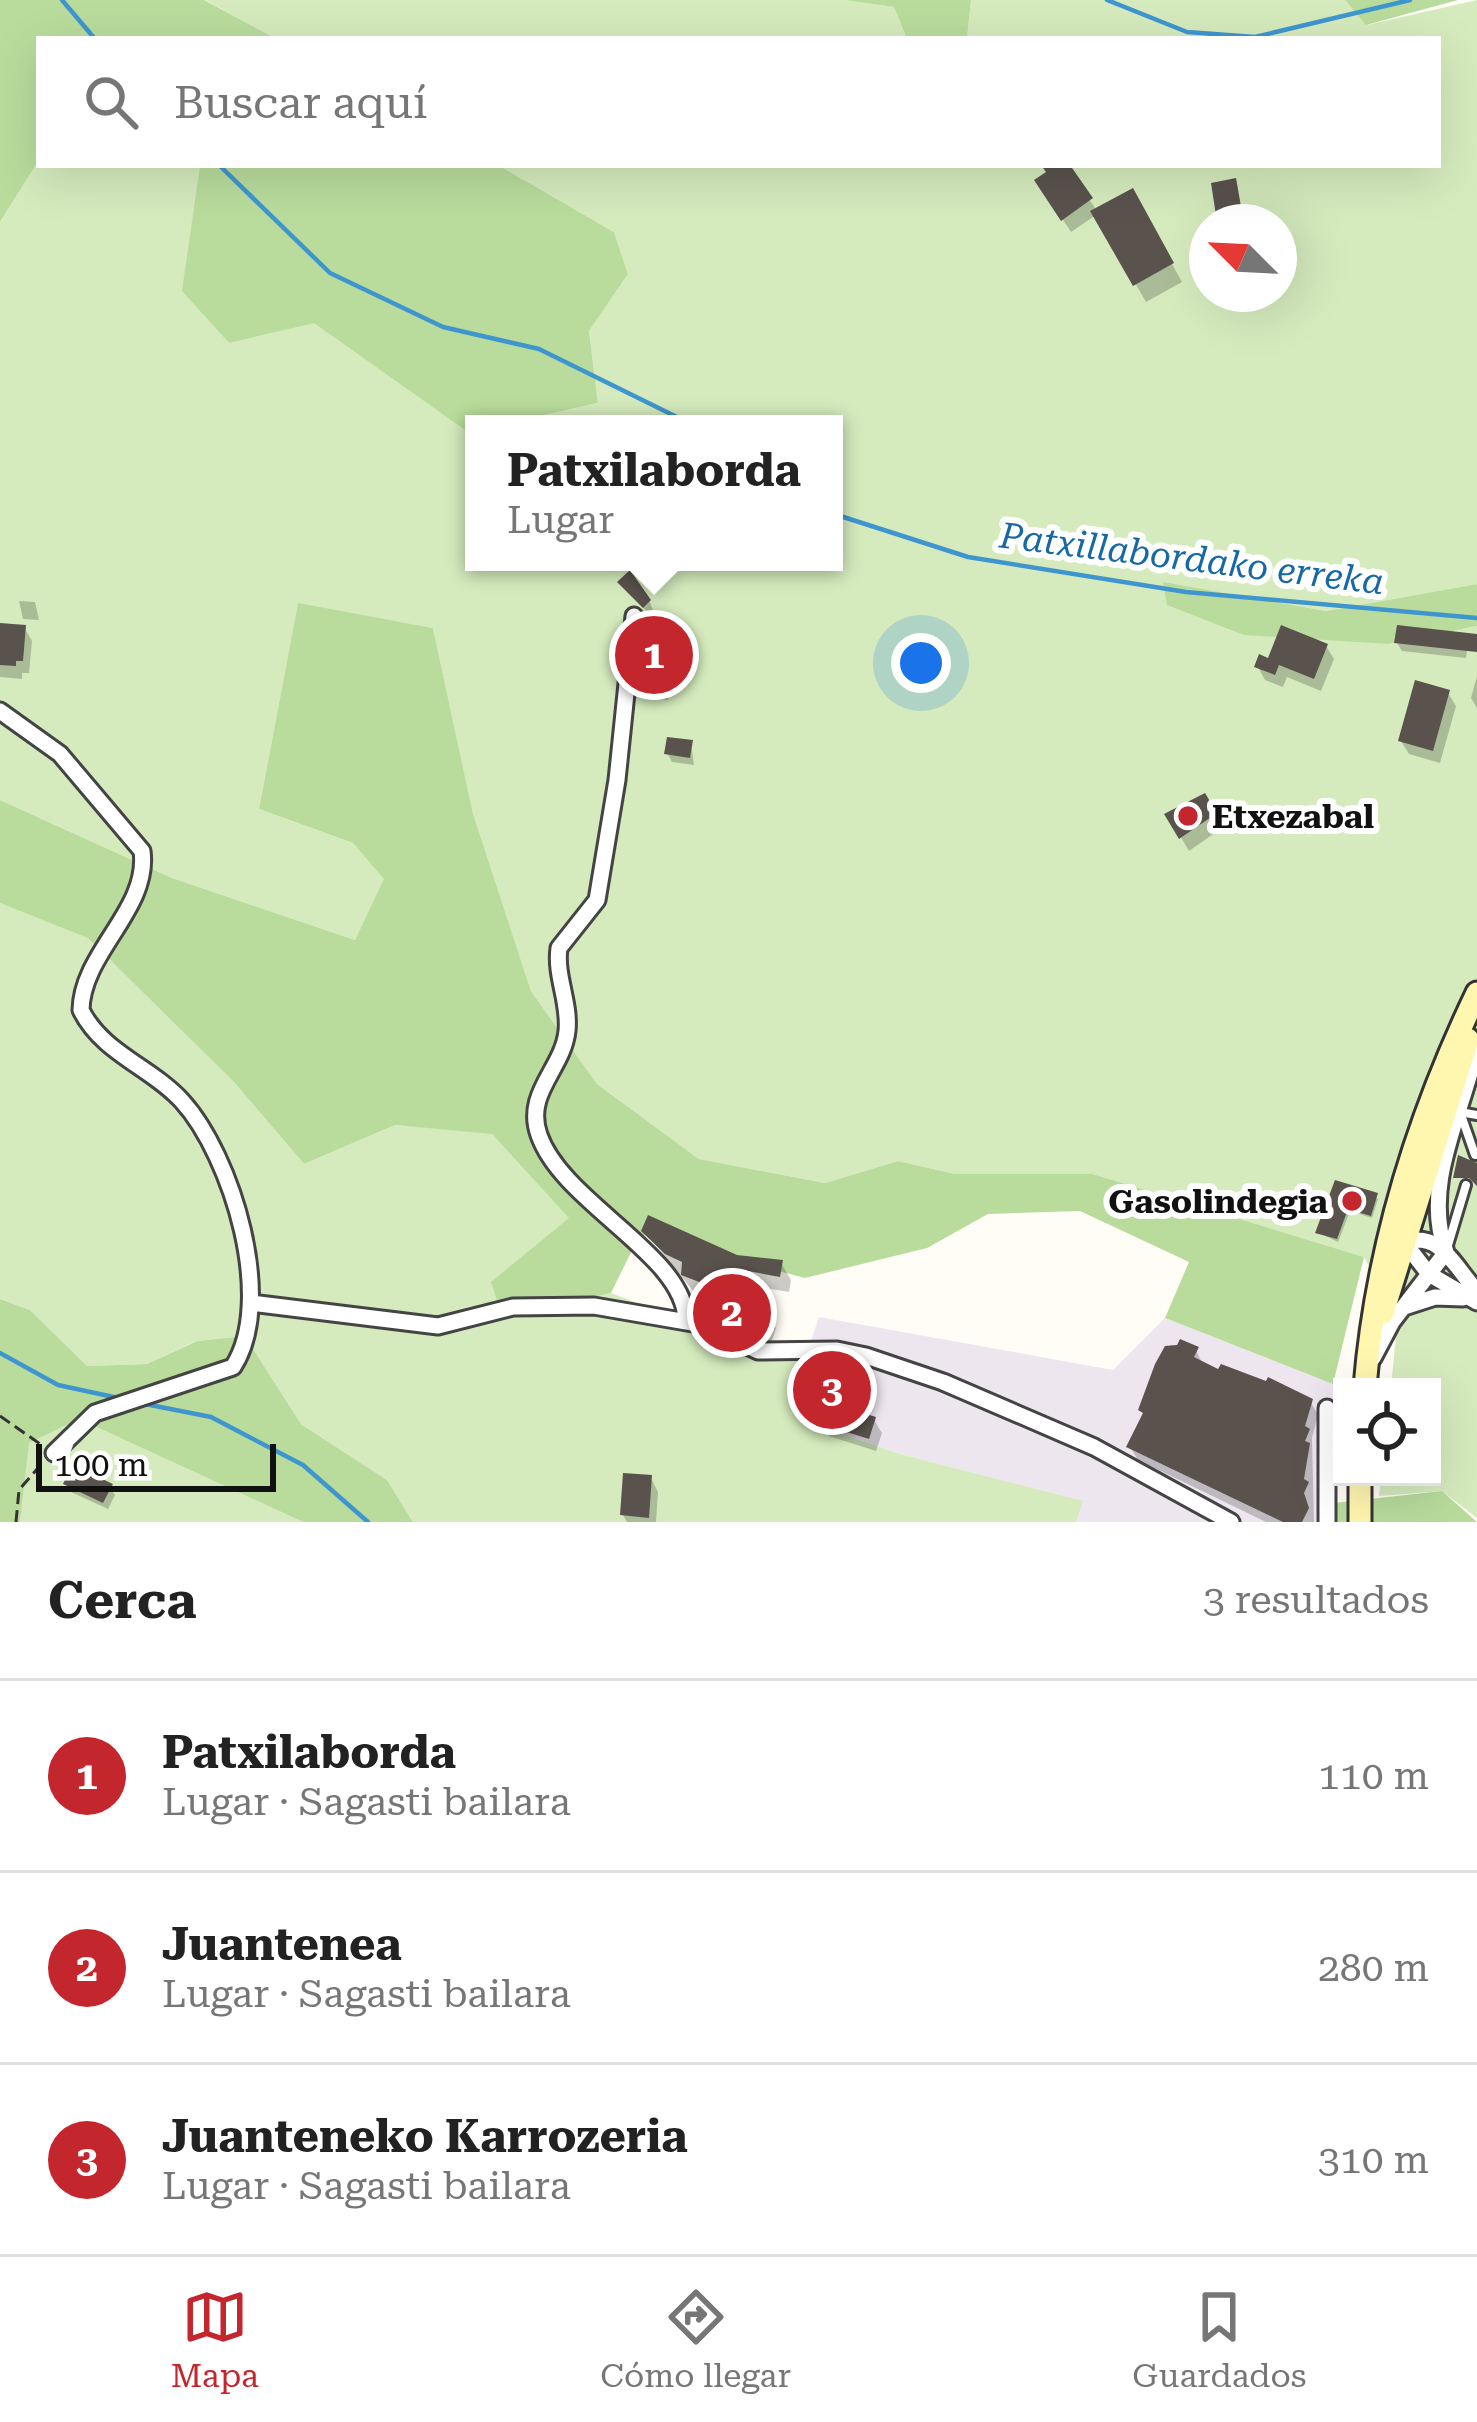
<!DOCTYPE html>
<html lang="es">
<meta charset="utf-8">
<style>
:root{--surface:#fff;--page:#f2f2f2;--text:#222;--muted:#767676;--line:#e0e0e0;--accent:#c4262e}
body{margin:0;font-family:"Roboto Serif",serif;background:var(--page);color:var(--text)}
.controls{position:absolute;right:36px;bottom:36px;display:grid;overflow:hidden;border-radius:0px;box-shadow:0 12px 48px #0002}
.controls button{width:108px;height:108px;display:grid;place-items:center;padding:0;border:0;border-bottom:3px solid var(--line);background:var(--surface);color:var(--text);font:60px sans-serif}
.compass{position:absolute;left:1189px;top:204px;width:108px;height:108px;border-radius:50%;background:var(--surface);box-shadow:0 12px 48px #0002;rotate:294deg}
.scale{position:absolute;left:36px;bottom:30px;width:240px;box-sizing:border-box;padding-left:12px;border:6px solid #111;border-top:0;font-size:33px;line-height:42px;white-space:nowrap;color:#111;-webkit-text-stroke:9px #fff;paint-order:stroke}
.you{position:absolute;left:921px;top:663px;width:42px;height:42px;margin:-30px;border:9px solid #fff;border-radius:50%;background:#1a73e8;box-shadow:0 0 0 18px #1a73e833}
.badge{display:grid;place-items:center;width:78px;height:78px;border-radius:50%;background:var(--accent);color:#fff;font-size:39px;font-weight:700}
.pin{position:absolute;translate:-50% -50%;border:6px solid #fff;box-shadow:0 3px 12px #0006}
.popup{position:absolute;left:465px;top:415px;width:378px;height:156px;box-sizing:border-box;display:grid;place-content:center;border-radius:0px;background:var(--surface);filter:drop-shadow(0 3px 9px #0005);font-size:39px;white-space:nowrap;color:var(--muted)}
.popup b{font-size:45px;color:var(--text)}
.popup::after{content:'';position:absolute;left:50%;top:100%;margin-left:-24px;border:24px solid transparent;border-top-color:var(--surface)}
.list{margin:0;padding:0;list-style:none}
h2{display:flex;justify-content:space-between;align-items:center;height:156px;margin:0;padding:0 48px;font-size:51px}
h2 small{font-size:39px;font-weight:400;color:var(--muted)}
.list li{display:grid;grid-template-columns:78px 1fr auto;gap:36px;align-items:center;box-sizing:border-box;height:192px;padding:0 48px;border-top:3px solid var(--line)}
.list b{display:block;font-size:45px;white-space:nowrap}
.list p{margin:0;font-size:39px;white-space:nowrap;color:var(--muted)}
.list em{font-size:39px;font-style:normal;color:var(--muted)}
.icon{flex:none;width:66px;height:66px;fill:none;stroke:currentColor;stroke-width:2;stroke-linecap:round;stroke-linejoin:round}
.map{position:relative;flex:none;width:1477px;height:1522px;overflow:hidden}
.search{position:absolute;background:var(--surface);box-shadow:0 12px 48px #0002;left:36px;right:36px;top:36px;height:132px;display:flex;align-items:center;gap:30px;box-sizing:border-box;padding:0 42px;border-radius:0px;color:var(--muted);font-size:45px}
.sheet{height:732px;background:var(--surface)}
nav{display:flex;justify-content:space-around;align-items:center;box-sizing:border-box;height:168px;border-top:3px solid var(--line);background:var(--surface);font-size:33px;color:var(--muted)}
nav a{display:grid;justify-items:center;gap:6px}
nav .on{color:var(--accent)}
.map>svg:first-child{display:block}
</style>
<div class="map">
<svg width="1477" height="1522" viewBox="0 0 1477 1522">
<rect width="100%" height="100%" fill="#fffdf5"/>
<path fill="#eee6ef" d="M 819,1317 L 1113,1370 L 1165,1318 L 1333,1384 L 1334,1522 L 1076,1522 L 1082,1501 L 900,1454 L 818,1426 L 806,1355 Z"/>
<path fill="#d5ebbd" fill-rule="evenodd" d="M 205,0 L 844,0 L 894,7 L 907,39 L 277,39 Z
M 971,0 L 1345,0 L 1367,25 L 1477,0 L 1477,584 L 1326,611 L 1164,583 L 1389,644 L 1477,626 L 1477,1518 L 1442,1491 L 1379,1496 L 1381,1477 L 1432,1477 L 1432,1387 L 1391,1387 L 1398,1316 L 1364,1257 L 1093,1174 L 955,1174 L 898,1161 L 825,1183 L 699,1159 L 597,1084 L 531,991 L 473,815 L 433,628 L 298,604 L 259,809 L 353,843 L 385,879 L 355,940 L 172,878 L 0,800 L 0,222 L 39,160 L 39,165 L 200,165 L 183,291 L 229,343 L 314,322 L 474,430 L 474,562 L 834,562 L 834,424 L 503,424 L 598,403 L 589,331 L 628,274 L 614,232 L 498,165 L 1438,165 L 1438,39 L 967,39 ZM 1207,222 L 1279,222 L 1279,294 L 1207,294 Z
M 0,903 L 88,937 L 233,1081 L 304,1164 L 395,1125 L 491,1133 L 570,1218 L 492,1282 L 503,1318 L 611,1293 L 710,1331 L 806,1355 L 818,1426 L 900,1454 L 1083,1501 L 1076,1522 L 413,1522 L 387,1480 L 301,1424 L 245,1336 L 196,1341 L 147,1364 L 87,1366 L 30,1310 L 0,1299 Z
M 79,1419 L 303,1522 L 20,1522 L 28,1443 Z"/>
<path fill="#b9dc9c" d="M 0,0 L 204,0 L 277,39 L 39,39 L 39,160 L 0,222 Z
M 844,0 L 971,0 L 967,39 L 907,39 L 894,7 Z
M 1345,0 L 1458,0 L 1366,25 Z
M 200,165 L 498,165 L 614,232 L 628,274 L 589,331 L 598,403 L 503,424 L 474,424 L 468,432 L 314,323 L 229,343 L 182,291 Z
M 1163,582 L 1326,611 L 1477,584 L 1477,626 L 1389,644 L 1244,635 L 1167,605 Z
M 298,603 L 433,628 L 473,814 L 531,991 L 597,1084 L 699,1159 L 825,1183 L 898,1161 L 955,1174 L 1093,1174 L 1364,1257 L 1333,1384 L 1165,1318 L 1189,1262 L 1080,1211 L 988,1214 L 927,1248 L 805,1278 L 640,1234 L 611,1293 L 503,1318 L 491,1282 L 569,1218 L 492,1134 L 395,1125 L 304,1164 L 233,1081 L 88,938 L 0,903 L 0,800 L 172,878 L 355,940 L 384,879 L 353,843 L 259,809 Z
M 0,1299 L 30,1310 L 87,1366 L 147,1364 L 197,1341 L 245,1336 L 301,1424 L 387,1480 L 413,1522 L 303,1522 L 79,1419 L 29,1443 L 20,1522 L 0,1522 Z
M 1442,1491 L 1477,1522 L 1334,1522 L 1334,1503 Z"/>
<path fill="#0003" d="M 1044,165 L 1067,165 L 1097,211 L 1132,192 L 1182,282 L 1146,302 L 1096,215 L 1071,232 L 1046,194 L 1049,174 Z
M 1234,182 L 1245,222 L 1220,222 L 1214,186 Z
M 630,574 L 647,595 L 653,610 L 649,614 L 620,583 Z
M 19,601 L 35,602 L 39,620 L 23,619 Z
M 0,626 L 24,627 L 32,641 L 29,673 L 22,673 L 22,679 L 0,677 Z
M 670,629 L 677,642 L 668,700 L 650,697 L 642,683 Z
M 1397,643 L 1468,643 L 1466,658 L 1402,651 Z
M 1326,646 L 1334,659 L 1321,691 L 1287,677 L 1283,687 L 1265,680 L 1258,667 Z
M 1477,676 L 1477,708 L 1471,698 Z
M 1448,693 L 1456,706 L 1440,763 L 1409,754 L 1401,741 Z
M 691,743 L 694,765 L 672,762 L 667,753 Z
M 1204,797 L 1222,828 L 1189,851 L 1168,815 Z
M 1337,1184 L 1378,1199 L 1372,1218 L 1350,1211 L 1338,1242 L 1319,1233 Z
M 644,1230 L 736,1258 L 781,1263 L 791,1280 L 789,1292 L 741,1284 L 736,1298 L 766,1311 L 776,1328 L 768,1352 L 711,1328 L 701,1311 L 706,1296 L 694,1292 Z
M 1171,1345 L 1196,1350 L 1203,1365 L 1310,1401 L 1318,1415 L 1312,1438 L 1314,1522 L 1266,1522 L 1138,1460 L 1130,1447 L 1145,1416 L 1141,1410 L 1147,1387 Z
M 846,1367 L 854,1381 L 848,1411 L 874,1420 L 882,1433 L 876,1451 L 829,1436 L 821,1422 Z
M 651,1478 L 658,1492 L 656,1522 L 627,1522 L 623,1515 Z
M 66,1483 L 110,1487 L 115,1495 L 108,1509 L 71,1492 Z"/>
<g fill="none" stroke-linecap="round" stroke-linejoin="round">
<path stroke="#3f96cf" stroke-width="4.5" d="M 62,0 L 95,39
M 1107,0 L 1187,32 L 1255,37 L 1410,0
M 219,165 L 330,273 L 443,327 L 539,349 L 691,424
M 834,514 L 968,557 L 1186,592 L 1477,618
M 0,1353 L 58,1385 L 123,1399
M 140,1403 L 211,1417 L 303,1465 L 368,1522"/>
</g>
<path fill="#5a524d" d="M 1041,165 L 1070,165 L 1093,198 L 1061,221 L 1034,180 L 1046,172 Z
M 1236,178 L 1243,218 L 1217,222 L 1211,183 Z
M 1133,188 L 1174,263 L 1133,286 L 1090,211 Z
M 630,570 L 651,600 L 643,608 L 617,582 Z
M 0,623 L 26,625 L 23,661 L 16,661 L 16,666 L 0,665 Z
M 1281,625 L 1328,644 L 1314,679 L 1279,665 L 1275,675 L 1254,667 L 1259,654 L 1268,658 Z
M 1397,625 L 1477,634 L 1477,652 L 1394,643 Z
M 646,626 L 672,626 L 661,687 L 639,684 Z
M 1415,680 L 1450,690 L 1433,751 L 1398,741 Z
M 667,737 L 693,740 L 690,758 L 664,754 Z
M 1205,793 L 1217,813 L 1179,839 L 1164,814 Z
M 1458,1155 L 1477,1163 L 1477,1186 L 1469,1178 L 1453,1178 Z
M 1335,1180 L 1378,1193 L 1371,1216 L 1348,1209 L 1337,1239 L 1315,1233 Z
M 648,1215 L 737,1255 L 783,1260 L 780,1277 L 732,1268 L 723,1289 L 768,1309 L 759,1337 L 698,1312 L 707,1285 L 681,1275 L 682,1262 L 665,1254 L 641,1231 Z
M 1180,1339 L 1199,1347 L 1194,1357 L 1218,1369 L 1221,1364 L 1266,1381 L 1268,1377 L 1313,1399 L 1305,1426 L 1310,1429 L 1305,1441 L 1310,1443 L 1304,1479 L 1309,1482 L 1304,1493 L 1309,1508 L 1302,1522 L 1283,1522 L 1126,1447 L 1143,1413 L 1138,1410 L 1155,1364 L 1165,1346 L 1177,1345 Z
M 813,1362 L 848,1365 L 840,1406 L 876,1417 L 869,1439 L 818,1423 L 823,1401 Z
M 72,1465 L 113,1484 L 103,1503 L 63,1484 Z
M 623,1473 L 652,1475 L 649,1518 L 620,1515 Z"/>
<g fill="none" stroke-linecap="round" stroke-linejoin="round">
<defs>
<path id="service" d="M 1475,1155 L 1460,1112 L 1477,1115
M 1448,1245 L 1466,1185"/>
<path id="minor" d="M 634,616 L 617,780 L 597,900 L 559,948 C 555,976 570,1002 567,1031 C 563,1069 524,1093 539,1135 C 563,1204 686,1255 686,1321
M 0,711 L 60,754 L 142,851 C 150,909 82,952 81,1010 C 102,1053 151,1067 182,1101 C 232,1156 276,1301 233,1367 L 95,1413 L 54,1453
M 1446,1252 C 1421,1184 1463,1113 1477,1046
M 1477,1291 C 1454,1267 1442,1231 1404,1242 L 1429,1274 L 1477,1302
M 251,1303 L 438,1326 L 513,1307 L 594,1306 L 704,1325 L 758,1351 L 837,1350 L 866,1356 L 943,1382 L 1094,1447 L 1231,1522
M 1404,1307 L 1435,1297 L 1463,1298
M 1373,1358 L 1392,1322 L 1446,1252
M 1327,1522 L 1327,1408"/>
<path id="secondary" d="M 1383,1313 L 1468,1039
M 1365,1387 C 1376,1251 1418,1116 1477,993
M 1360,1522 L 1360,1477"/>
</defs>
<use href="#service" stroke="#444" stroke-width="14"/>
<use href="#minor" stroke="#444" stroke-width="21"/>
<use href="#secondary" stroke="#333" stroke-width="27"/>
<path stroke="#333" stroke-width="3" stroke-dasharray="12 6" stroke-linecap="butt" d="M 0,1416 L 43,1446
M 16,1522 L 19,1490 L 43,1462"/>
<use href="#service" stroke="#fff" stroke-width="8"/>
<use href="#minor" stroke="#fff" stroke-width="15"/>
<use href="#secondary" stroke="#fff6b0" stroke-width="21"/>
</g>
<g fill="#c4262e" stroke="#fff" stroke-width="4.5">
<circle cx="1188" cy="816" r="12"/>
<circle cx="1352" cy="1201" r="12"/>
</g>
<g text-anchor="middle" stroke-width="12" stroke-linejoin="round" paint-order="stroke">
<g font-size="33" font-weight="bold" fill="#111" stroke="#fff" text-anchor="start">
<text x="1212" y="828">Etxezabal</text>
<text x="1328" y="1213" text-anchor="end">Gasolindegia</text>
</g>
<g font-size="36" font-style="italic" fill="#1768a6" stroke="#fff">
<text transform="translate(1192 558) rotate(7)" y="13">Patxillabordako erreka</text>
</g>
</g>
</svg>
<div class="controls">
<button><svg class="icon" aria-label="locate" viewBox="0 0 24 24"><circle cx="12" cy="12" r="6"/><path d="M12 2v4M12 18v4M2 12h4M18 12h4"/></svg></button>
</div>
<svg class="compass" viewBox="-18 -18 36 36"><path d="M0-13l5 13h-10z" fill="#e53935"/><path d="M0 13l5-13h-10z" fill="#767676"/></svg>
<div class="scale">100 m</div>
<div class="you"></div>
<div class="pin badge" style="left:654px;top:655px">1</div>
<div class="popup"><b>Patxilaborda</b>Lugar</div>
<div class="pin badge" style="left:732px;top:1313px">2</div>
<div class="pin badge" style="left:832px;top:1390px">3</div>
<div class="search"><svg class="icon" aria-label="search" viewBox="0 0 24 24"><circle cx="10" cy="10" r="6"/><path d="M15 15l6 6"/></svg>Buscar aquí</div>
</div>
<section class="sheet">
<h2>Cerca<small>3 resultados</small></h2>
<ul class="list">
<li><span class="badge">1</span><div><b>Patxilaborda</b><p>Lugar · Sagasti bailara</p></div><em>110 m</em></li>
<li><span class="badge">2</span><div><b>Juantenea</b><p>Lugar · Sagasti bailara</p></div><em>280 m</em></li>
<li><span class="badge">3</span><div><b>Juanteneko Karrozeria</b><p>Lugar · Sagasti bailara</p></div><em>310 m</em></li>
</ul>
</section>
<nav>
<a class="on"><svg class="icon" aria-label="map" viewBox="0 0 24 24"><path d="M3 6l6-2 6 2 6-2v14l-6 2-6-2-6 2zM9 4v14M15 6v14"/></svg>Mapa</a>
<a><svg class="icon" aria-label="directions" viewBox="0 0 24 24"><path d="M12 3l9 9-9 9-9-9zM9 14v-3h6M13 9l2 2-2 2"/></svg>Cómo llegar</a>
<a><svg class="icon" aria-label="saved" viewBox="0 0 24 24"><path d="M7 4h10v16l-5-4-5 4z"/></svg>Guardados</a>
</nav>
